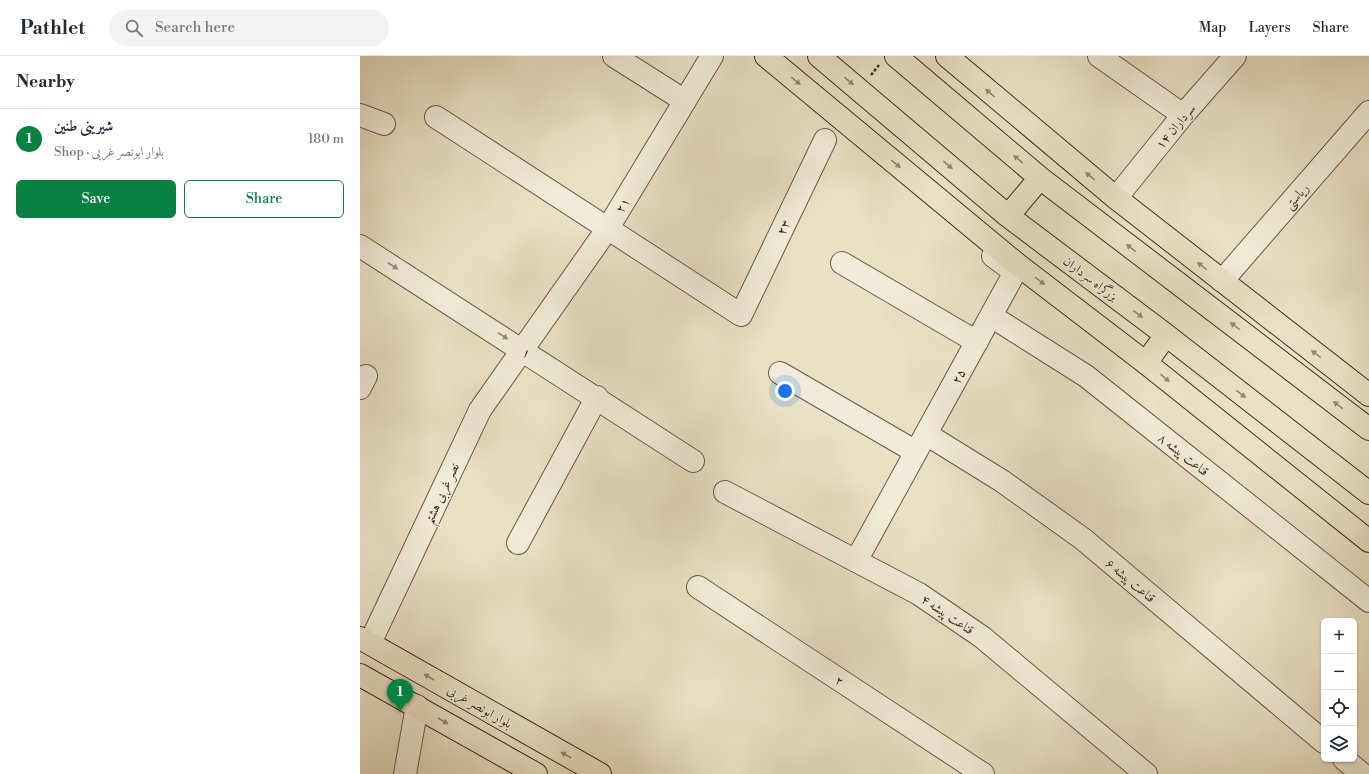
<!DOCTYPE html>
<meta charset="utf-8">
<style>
:root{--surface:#fff;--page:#f2f2f3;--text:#1f2937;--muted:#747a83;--line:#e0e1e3;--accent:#0b8043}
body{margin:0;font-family:"Libre Bodoni",Amiri,serif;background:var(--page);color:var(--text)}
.controls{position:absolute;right:12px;bottom:12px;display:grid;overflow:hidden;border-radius:6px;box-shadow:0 1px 3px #0004}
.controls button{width:36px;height:36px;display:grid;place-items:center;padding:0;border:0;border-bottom:1px solid var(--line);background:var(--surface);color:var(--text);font:20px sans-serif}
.you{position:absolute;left:425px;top:335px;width:14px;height:14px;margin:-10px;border:3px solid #fff;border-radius:50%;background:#1a73e8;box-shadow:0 0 0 6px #1a73e833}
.badge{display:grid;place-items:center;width:26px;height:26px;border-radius:50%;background:var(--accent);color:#fff;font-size:13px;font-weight:700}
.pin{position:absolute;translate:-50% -33px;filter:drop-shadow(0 1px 2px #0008)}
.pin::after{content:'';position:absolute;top:21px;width:14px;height:12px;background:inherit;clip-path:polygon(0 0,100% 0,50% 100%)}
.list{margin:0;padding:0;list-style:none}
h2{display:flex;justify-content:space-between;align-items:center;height:52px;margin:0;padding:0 16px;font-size:17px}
h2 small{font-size:13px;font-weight:400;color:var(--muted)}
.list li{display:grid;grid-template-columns:26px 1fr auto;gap:12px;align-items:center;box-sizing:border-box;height:60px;padding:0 16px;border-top:1px solid var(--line)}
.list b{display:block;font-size:15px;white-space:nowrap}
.list p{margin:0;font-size:13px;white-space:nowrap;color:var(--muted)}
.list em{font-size:13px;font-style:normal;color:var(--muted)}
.actions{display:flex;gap:8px;padding:12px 16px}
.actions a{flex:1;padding:9px 0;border:1px solid var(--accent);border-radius:6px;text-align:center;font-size:14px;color:var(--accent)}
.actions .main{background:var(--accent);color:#fff}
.icon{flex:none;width:22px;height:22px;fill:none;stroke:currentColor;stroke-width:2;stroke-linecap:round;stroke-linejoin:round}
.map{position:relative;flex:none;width:1009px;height:718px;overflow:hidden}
header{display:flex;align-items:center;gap:24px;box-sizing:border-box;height:56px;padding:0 20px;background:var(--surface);border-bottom:1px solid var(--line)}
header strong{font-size:19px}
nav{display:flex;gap:22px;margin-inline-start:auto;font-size:14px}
.search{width:280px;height:36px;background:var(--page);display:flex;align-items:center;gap:10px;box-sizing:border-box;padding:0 14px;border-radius:22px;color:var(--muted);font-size:15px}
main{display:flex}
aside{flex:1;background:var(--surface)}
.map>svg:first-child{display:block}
</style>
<header>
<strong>Pathlet</strong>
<div class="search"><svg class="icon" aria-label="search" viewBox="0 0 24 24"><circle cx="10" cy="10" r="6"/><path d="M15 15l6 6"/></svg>Search here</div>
<nav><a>Map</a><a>Layers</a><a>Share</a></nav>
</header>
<main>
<aside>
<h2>Nearby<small></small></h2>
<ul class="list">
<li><span class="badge">1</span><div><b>شیرینی طنین</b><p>Shop · بلوار ابونصر غربی</p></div><em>180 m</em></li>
</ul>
<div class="actions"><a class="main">Save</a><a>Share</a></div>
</aside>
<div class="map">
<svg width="1009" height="718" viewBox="0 0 1009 718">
<rect width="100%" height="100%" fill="#eae1c5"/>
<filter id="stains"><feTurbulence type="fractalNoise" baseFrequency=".005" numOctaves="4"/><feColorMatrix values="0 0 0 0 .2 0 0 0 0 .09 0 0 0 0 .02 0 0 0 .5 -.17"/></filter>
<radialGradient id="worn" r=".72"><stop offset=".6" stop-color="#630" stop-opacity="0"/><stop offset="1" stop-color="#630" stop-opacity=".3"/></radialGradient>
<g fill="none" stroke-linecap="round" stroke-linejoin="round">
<defs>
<path id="minor" d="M 254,0 L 325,45
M 739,0 L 823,59
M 0,59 L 24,68
M 76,61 L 381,259 L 465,84
M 756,142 L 823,59 L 875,0
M 0,190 L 333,405
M 482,207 L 617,286
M 862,225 L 1009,56
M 631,260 L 726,320 L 1009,545
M 420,317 L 556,396
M 0,332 L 6,320
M 566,378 L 642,425 L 723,483 L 964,686
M 365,436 L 559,538 L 622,581 L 786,718
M 158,487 L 237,341
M 496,505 L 655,216 L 633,200
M 338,531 L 623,718
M 10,587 L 120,354 L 248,172 L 352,0
M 984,703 L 1002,718
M 45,718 L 57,650"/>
<path id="major" d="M 406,0 L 658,209 L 786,307 L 1009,485
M 587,0 L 756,142 L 1009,339
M 0,582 L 240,718
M 0,619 L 176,718"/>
<path id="highway" d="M 459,0 L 648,160 L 806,279 L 1009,437
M 536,0 L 680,122 L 1009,373
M 648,160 L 680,122
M 786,307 L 806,279"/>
</defs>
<use href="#minor" stroke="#695a49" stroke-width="24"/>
<use href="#major" stroke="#3e2d20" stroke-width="24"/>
<use href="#highway" stroke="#3e2d20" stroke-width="24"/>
<path stroke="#3e2d20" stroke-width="2.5" stroke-dasharray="3 2" stroke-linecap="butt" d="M 511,19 L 519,9"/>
<use href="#minor" stroke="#f1ecd9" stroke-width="22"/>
<use href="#major" stroke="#eae1c5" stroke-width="22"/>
<use href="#highway" stroke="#eae1c5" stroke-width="22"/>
</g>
<defs><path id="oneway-solid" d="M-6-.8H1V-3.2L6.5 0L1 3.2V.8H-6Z"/></defs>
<g fill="#948772">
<use href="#oneway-solid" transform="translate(436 25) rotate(40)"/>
<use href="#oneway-solid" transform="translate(489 25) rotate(40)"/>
<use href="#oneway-solid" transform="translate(630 37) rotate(-140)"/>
<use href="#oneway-solid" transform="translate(658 103) rotate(-140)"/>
<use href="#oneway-solid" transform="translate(536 108) rotate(40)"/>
<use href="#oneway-solid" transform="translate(588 109) rotate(40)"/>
<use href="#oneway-solid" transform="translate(730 120) rotate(-141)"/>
<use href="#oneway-solid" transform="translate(771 192) rotate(-143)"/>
<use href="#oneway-solid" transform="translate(842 210) rotate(-142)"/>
<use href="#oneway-solid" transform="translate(680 225) rotate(37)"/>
<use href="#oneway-solid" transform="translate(778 258) rotate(37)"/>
<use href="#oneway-solid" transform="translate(875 270) rotate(-143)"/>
<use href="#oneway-solid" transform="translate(956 298) rotate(-142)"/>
<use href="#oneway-solid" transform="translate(805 322) rotate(39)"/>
<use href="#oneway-solid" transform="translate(881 338) rotate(38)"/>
<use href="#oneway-solid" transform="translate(978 349) rotate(-143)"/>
<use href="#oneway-solid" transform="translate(69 621) rotate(-150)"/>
<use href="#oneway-solid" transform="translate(83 665) rotate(30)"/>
<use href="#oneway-solid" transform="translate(206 699) rotate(-150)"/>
</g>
<g fill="#988c7c">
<use href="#oneway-solid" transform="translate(33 210) rotate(33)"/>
<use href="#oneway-solid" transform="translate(143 280) rotate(33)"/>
</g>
<g text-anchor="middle" stroke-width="3" stroke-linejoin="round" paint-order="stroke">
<g font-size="13" fill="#3e2d20" stroke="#f1ecd9">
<text transform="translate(815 70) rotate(-50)" y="5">۱۴ سرداران</text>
<text transform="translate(936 140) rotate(-49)" y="5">ریاستی</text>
<text transform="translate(262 149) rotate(-59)" y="5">۲۱</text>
<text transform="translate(423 171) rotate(-65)" y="5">۲۳</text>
<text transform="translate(731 222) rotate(37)" y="5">بزرگراه سرداران</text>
<text transform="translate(167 296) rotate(33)" y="5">۱</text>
<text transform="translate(598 320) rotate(-61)" y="5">۲۵</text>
<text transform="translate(824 398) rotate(38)" y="5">قناعت پیشه ۸</text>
<text transform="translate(81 437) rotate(-65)" y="5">نصر غربی هشتم</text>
<text transform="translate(771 524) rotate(40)" y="5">قناعت پیشه ۶</text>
<text transform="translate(588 558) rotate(34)" y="5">قناعت پیشه ۴</text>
<text transform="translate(480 624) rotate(33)" y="5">۲</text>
<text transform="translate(120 650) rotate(30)" y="5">بلوار ابونصر غربی</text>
</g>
</g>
<rect width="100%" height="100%" filter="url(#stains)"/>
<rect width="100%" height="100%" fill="url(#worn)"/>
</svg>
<div class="controls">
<button>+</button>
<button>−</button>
<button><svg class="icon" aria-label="locate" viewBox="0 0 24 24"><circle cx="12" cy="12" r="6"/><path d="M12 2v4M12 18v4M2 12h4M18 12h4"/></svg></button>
<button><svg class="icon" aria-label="layers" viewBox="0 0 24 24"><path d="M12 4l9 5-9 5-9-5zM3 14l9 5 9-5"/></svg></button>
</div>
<div class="you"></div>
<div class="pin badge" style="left:40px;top:656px">1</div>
</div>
</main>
